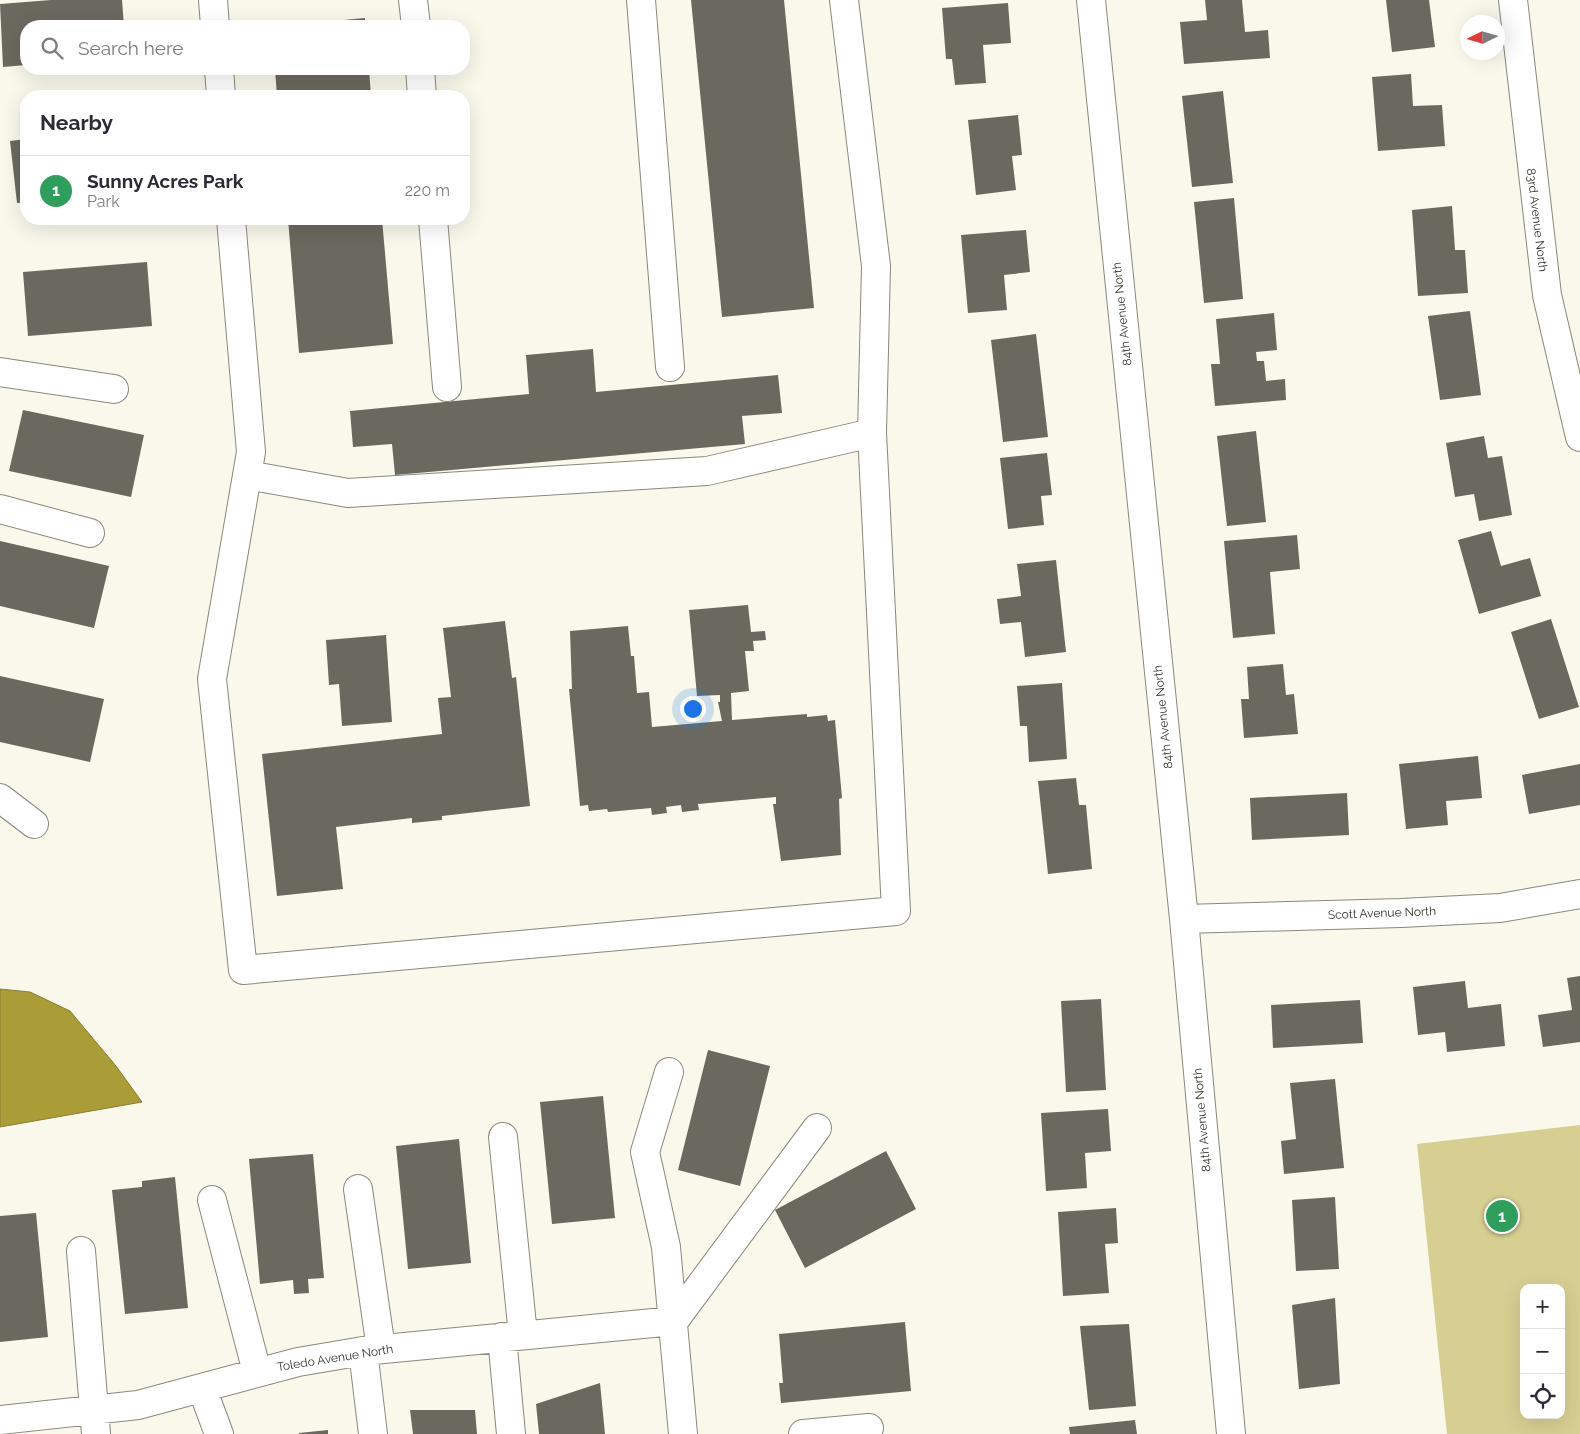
<!DOCTYPE html>
<meta charset="utf-8">
<style>
:root{--surface:#fff;--page:#f2f2f3;--text:#2b2b33;--muted:#7c7c81;--line:#e1e1e2;--accent:#db2777}
body{margin:0;font-family:Raleway,sans-serif;background:var(--page);color:var(--text)}
.controls{position:absolute;right:15px;bottom:15px;display:grid;overflow:hidden;border-radius:10px;box-shadow:0 5px 20px #0002}
.controls button{width:45px;height:45px;display:grid;place-items:center;padding:0;border:0;border-bottom:1px solid var(--line);background:var(--surface);color:var(--text);font:25px sans-serif}
.compass{position:absolute;left:1460px;top:15px;width:45px;height:45px;border-radius:50%;background:var(--surface);box-shadow:0 5px 20px #0002;rotate:265deg}
.you{position:absolute;left:692px;top:708px;width:18px;height:18px;margin:-12px;border:4px solid #fff;border-radius:50%;background:#1a73e8;box-shadow:0 0 0 8px #1a73e833}
.badge{display:grid;place-items:center;width:32px;height:32px;border-radius:50%;background:var(--accent);color:#fff;font-size:16px;font-weight:700}
.pin{position:absolute;translate:-50% -50%;border:2px solid #fff;box-shadow:0 1px 5px #0006}
.list{margin:0;padding:0;list-style:none}
h2{display:flex;justify-content:space-between;align-items:center;height:65px;margin:0;padding:0 20px;font-size:21px}
h2 small{font-size:16px;font-weight:400;color:var(--muted)}
.list li{display:grid;grid-template-columns:32px 1fr auto;gap:15px;align-items:center;box-sizing:border-box;height:70px;padding:0 20px;border-top:1px solid var(--line)}
.list b{display:block;font-size:19px;white-space:nowrap}
.list p{margin:0;font-size:16px;white-space:nowrap;color:var(--muted)}
.list em{font-size:16px;font-style:normal;color:var(--muted)}
.icon{flex:none;width:28px;height:28px;fill:none;stroke:currentColor;stroke-width:2;stroke-linecap:round;stroke-linejoin:round}
.map{position:relative;flex:none;width:1580px;height:1434px;overflow:hidden}
.search{position:absolute;background:var(--surface);box-shadow:0 5px 20px #0002;left:20px;top:20px;width:450px;height:55px;display:flex;align-items:center;gap:12px;box-sizing:border-box;padding:0 18px;border-radius:20px;color:var(--muted);font-size:19px}
.panel{position:absolute;background:var(--surface);box-shadow:0 5px 20px #0002;left:20px;top:90px;width:450px;height:135px;border-radius:20px}
.map>svg:first-child{display:block}
</style>
<div class="map">
<svg width="1580" height="1434" viewBox="0 0 1580 1434">
<rect width="100%" height="100%" fill="#f9f8eb"/>
<path fill="#d7cf91" fill-rule="evenodd" d="M 1580,1125 L 1580,1434 L 1447,1434 L 1417,1144 ZM 1524,1288 L 1561,1288 L 1561,1415 L 1524,1415 Z"/>
<path fill="#aa9d37" stroke="#877d34" d="M 0,989 L 30,992 L 70,1011 L 116,1066 L 142,1102 L 0,1127 Z"/>
<path fill="#6b695f" d="M 51,0 L 122,0 L 124,26 L 26,26 L 26,65 L 3,67 L 0,4 Z
M 691,0 L 784,0 L 814,308 L 722,317 Z
M 1205,0 L 1242,0 L 1245,32 L 1268,30 L 1270,58 L 1184,64 L 1180,22 L 1207,20 Z
M 1386,0 L 1429,0 L 1435,47 L 1392,52 Z
M 1008,3 L 1011,43 L 983,45 L 986,83 L 955,85 L 952,59 L 946,59 L 942,8 Z
M 365,18 L 365,26 L 290,26 L 290,25 Z
M 275,69 L 369,69 L 371,96 L 277,96 Z
M 1411,74 L 1413,106 L 1442,105 L 1445,146 L 1378,151 L 1372,77 Z
M 1223,91 L 1233,183 L 1192,187 L 1182,96 Z
M 1018,115 L 1022,155 L 1012,156 L 1016,190 L 976,195 L 968,120 Z
M 26,139 L 26,202 L 17,203 L 10,141 Z
M 1234,198 L 1243,299 L 1204,303 L 1194,202 Z
M 1452,206 L 1455,250 L 1465,250 L 1468,293 L 1418,296 L 1412,210 Z
M 288,219 L 382,219 L 393,344 L 299,353 Z
M 1026,230 L 1030,272 L 1004,275 L 1007,310 L 968,313 L 961,235 Z
M 147,262 L 152,326 L 28,336 L 23,272 Z
M 1470,311 L 1481,395 L 1440,400 L 1428,316 Z
M 1274,313 L 1277,350 L 1256,352 L 1257,361 L 1264,361 L 1266,381 L 1285,379 L 1286,400 L 1215,406 L 1211,364 L 1220,364 L 1216,319 Z
M 1036,334 L 1048,437 L 1003,442 L 991,340 Z
M 593,349 L 596,392 L 778,375 L 782,413 L 742,416 L 745,444 L 395,475 L 392,444 L 353,447 L 350,411 L 529,394 L 526,355 Z
M 23,410 L 144,435 L 131,497 L 9,471 Z
M 1256,431 L 1266,522 L 1227,526 L 1217,436 Z
M 1484,436 L 1488,458 L 1502,456 L 1512,515 L 1479,521 L 1474,494 L 1455,497 L 1446,443 Z
M 1047,453 L 1052,495 L 1041,496 L 1044,525 L 1008,529 L 1000,458 Z
M 1491,531 L 1501,566 L 1530,558 L 1541,596 L 1479,614 L 1458,540 Z
M 1297,535 L 1300,569 L 1270,572 L 1275,634 L 1233,638 L 1224,541 Z
M 0,541 L 109,566 L 94,628 L 0,606 Z
M 1056,560 L 1066,652 L 1025,657 L 1021,622 L 1000,624 L 997,599 L 1021,596 L 1017,564 Z
M 748,605 L 751,632 L 765,631 L 766,640 L 753,641 L 754,651 L 745,651 L 749,691 L 731,693 L 732,720 L 807,714 L 807,717 L 827,715 L 828,721 L 835,720 L 842,798 L 839,799 L 841,855 L 781,861 L 773,804 L 776,804 L 776,797 L 698,804 L 699,810 L 682,812 L 681,805 L 666,807 L 667,813 L 652,815 L 651,808 L 608,812 L 607,809 L 589,811 L 588,805 L 580,806 L 569,689 L 572,689 L 570,631 L 628,626 L 631,656 L 634,656 L 637,693 L 649,692 L 652,727 L 722,721 L 718,702 L 720,702 L 720,695 L 697,696 L 689,610 Z
M 1551,619 L 1579,707 L 1539,719 L 1511,632 Z
M 505,621 L 512,678 L 516,677 L 530,806 L 442,816 L 442,820 L 412,823 L 412,818 L 336,827 L 343,889 L 277,896 L 262,754 L 442,734 L 438,698 L 451,697 L 443,628 Z
M 386,635 L 392,722 L 342,726 L 339,684 L 329,685 L 326,640 Z
M 1283,664 L 1286,695 L 1294,694 L 1298,734 L 1244,738 L 1241,699 L 1249,699 L 1247,667 Z
M 0,676 L 104,699 L 90,762 L 0,742 Z
M 1062,683 L 1067,759 L 1029,762 L 1027,726 L 1020,726 L 1017,686 Z
M 1478,756 L 1482,798 L 1446,801 L 1448,825 L 1406,829 L 1399,764 Z
M 1580,764 L 1580,805 L 1529,814 L 1522,775 Z
M 1076,778 L 1079,805 L 1086,805 L 1092,869 L 1048,874 L 1038,781 Z
M 1347,793 L 1349,835 L 1252,840 L 1250,798 Z
M 1580,976 L 1580,1042 L 1543,1047 L 1538,1015 L 1572,1010 L 1567,978 Z
M 1465,981 L 1468,1008 L 1501,1004 L 1505,1046 L 1447,1052 L 1445,1032 L 1418,1035 L 1413,987 Z
M 1101,999 L 1106,1090 L 1066,1092 L 1061,1001 Z
M 1360,1000 L 1363,1043 L 1273,1048 L 1271,1005 Z
M 708,1050 L 770,1066 L 740,1186 L 678,1170 Z
M 1335,1079 L 1344,1168 L 1284,1174 L 1281,1141 L 1296,1139 L 1290,1083 Z
M 603,1096 L 615,1218 L 552,1224 L 540,1102 Z
M 1108,1109 L 1111,1151 L 1085,1153 L 1087,1188 L 1046,1191 L 1041,1113 Z
M 459,1139 L 471,1263 L 408,1269 L 396,1146 Z
M 886,1151 L 916,1209 L 805,1268 L 775,1210 Z
M 313,1154 L 324,1278 L 308,1279 L 309,1293 L 294,1294 L 293,1280 L 260,1284 L 249,1159 Z
M 175,1177 L 188,1308 L 125,1314 L 112,1190 L 142,1187 L 142,1181 Z
M 1335,1197 L 1339,1269 L 1296,1271 L 1292,1200 Z
M 1116,1208 L 1118,1243 L 1105,1244 L 1109,1293 L 1063,1296 L 1058,1212 Z
M 36,1213 L 48,1337 L 0,1342 L 0,1216 Z
M 1335,1298 L 1340,1384 L 1299,1389 L 1292,1305 Z
M 905,1322 L 911,1391 L 781,1403 L 779,1383 L 783,1383 L 779,1334 Z
M 1129,1324 L 1136,1406 L 1089,1410 L 1080,1326 Z
M 600,1383 L 605,1434 L 539,1434 L 536,1404 Z
M 410,1410 L 475,1410 L 477,1434 L 413,1434 Z
M 1135,1420 L 1137,1434 L 1070,1434 L 1069,1427 Z
M 328,1430 L 328,1434 L 299,1434 L 299,1433 Z"/>
<g fill="none" stroke-linecap="round" stroke-linejoin="round">
<defs>
<path id="minor" d="M 213,0 L 215,26
M 413,0 L 416,26
M 641,0 L 670,367
M 1091,0 L 1184,919 L 1231,1434
M 1513,0 L 1547,295 L 1580,437
M 219,69 L 221,96
M 420,69 L 422,96
M 231,219 L 251,452 L 212,679 L 243,970 L 896,911 L 872,433 L 876,266 L 844,0
M 433,219 L 447,387
M 0,372 L 114,389
M 247,475 L 348,493 L 707,471 L 872,433
M 0,509 L 90,533
M 0,798 L 34,824
M 1184,919 L 1401,913 L 1500,908 L 1580,894
M 669,1072 L 645,1152 L 666,1247 L 683,1434
M 503,1137 L 523,1335
M 358,1189 L 381,1349
M 212,1200 L 257,1372
M 81,1251 L 96,1434
M 674,1321 L 817,1128
M 502,1337 L 511,1434
M 363,1351 L 373,1434
M 202,1388 L 219,1434
M 0,1420 L 138,1405 L 298,1362 L 363,1351 L 674,1321
M 803,1434 L 869,1428"/>
</defs>
<use href="#minor" stroke="#89887c" stroke-width="30"/>
<use href="#minor" stroke="#fff" stroke-width="28"/>
</g>
<g text-anchor="middle" stroke-width="5" stroke-linejoin="round" paint-order="stroke">
<g font-size="12" fill="#34332e" stroke="#fff">
<text transform="translate(1537 220) rotate(83)" y="4">83rd Avenue North</text>
<text transform="translate(1122 314) rotate(-96)" y="4">84th Avenue North</text>
<text transform="translate(1163 717) rotate(-96)" y="4">84th Avenue North</text>
<text transform="translate(1382 913) rotate(-2)" y="4">Scott Avenue North</text>
<text transform="translate(1202 1120) rotate(-95)" y="4">84th Avenue North</text>
<text transform="translate(335 1358) rotate(-9)" y="4">Toledo Avenue North</text>
</g>
</g>
</svg>
<div class="controls">
<button>+</button>
<button>−</button>
<button><svg class="icon" aria-label="locate" viewBox="0 0 24 24"><circle cx="12" cy="12" r="6"/><path d="M12 2v4M12 18v4M2 12h4M18 12h4"/></svg></button>
</div>
<svg class="compass" viewBox="-18 -18 36 36"><path d="M0-13l5 13h-10z" fill="#e53935"/><path d="M0 13l5-13h-10z" fill="#7c7c81"/></svg>
<div class="you"></div>
<div class="pin badge" style="left:1502px;top:1216px;background:#2e9e5b">1</div>
<div class="search"><svg class="icon" aria-label="search" viewBox="0 0 24 24"><circle cx="10" cy="10" r="6"/><path d="M15 15l6 6"/></svg>Search here</div>
<section class="panel">
<h2>Nearby<small></small></h2>
<ul class="list">
<li><span class="badge" style="background:#2e9e5b">1</span><div><b>Sunny Acres Park</b><p>Park</p></div><em>220 m</em></li>
</ul>
</section>
</div>
